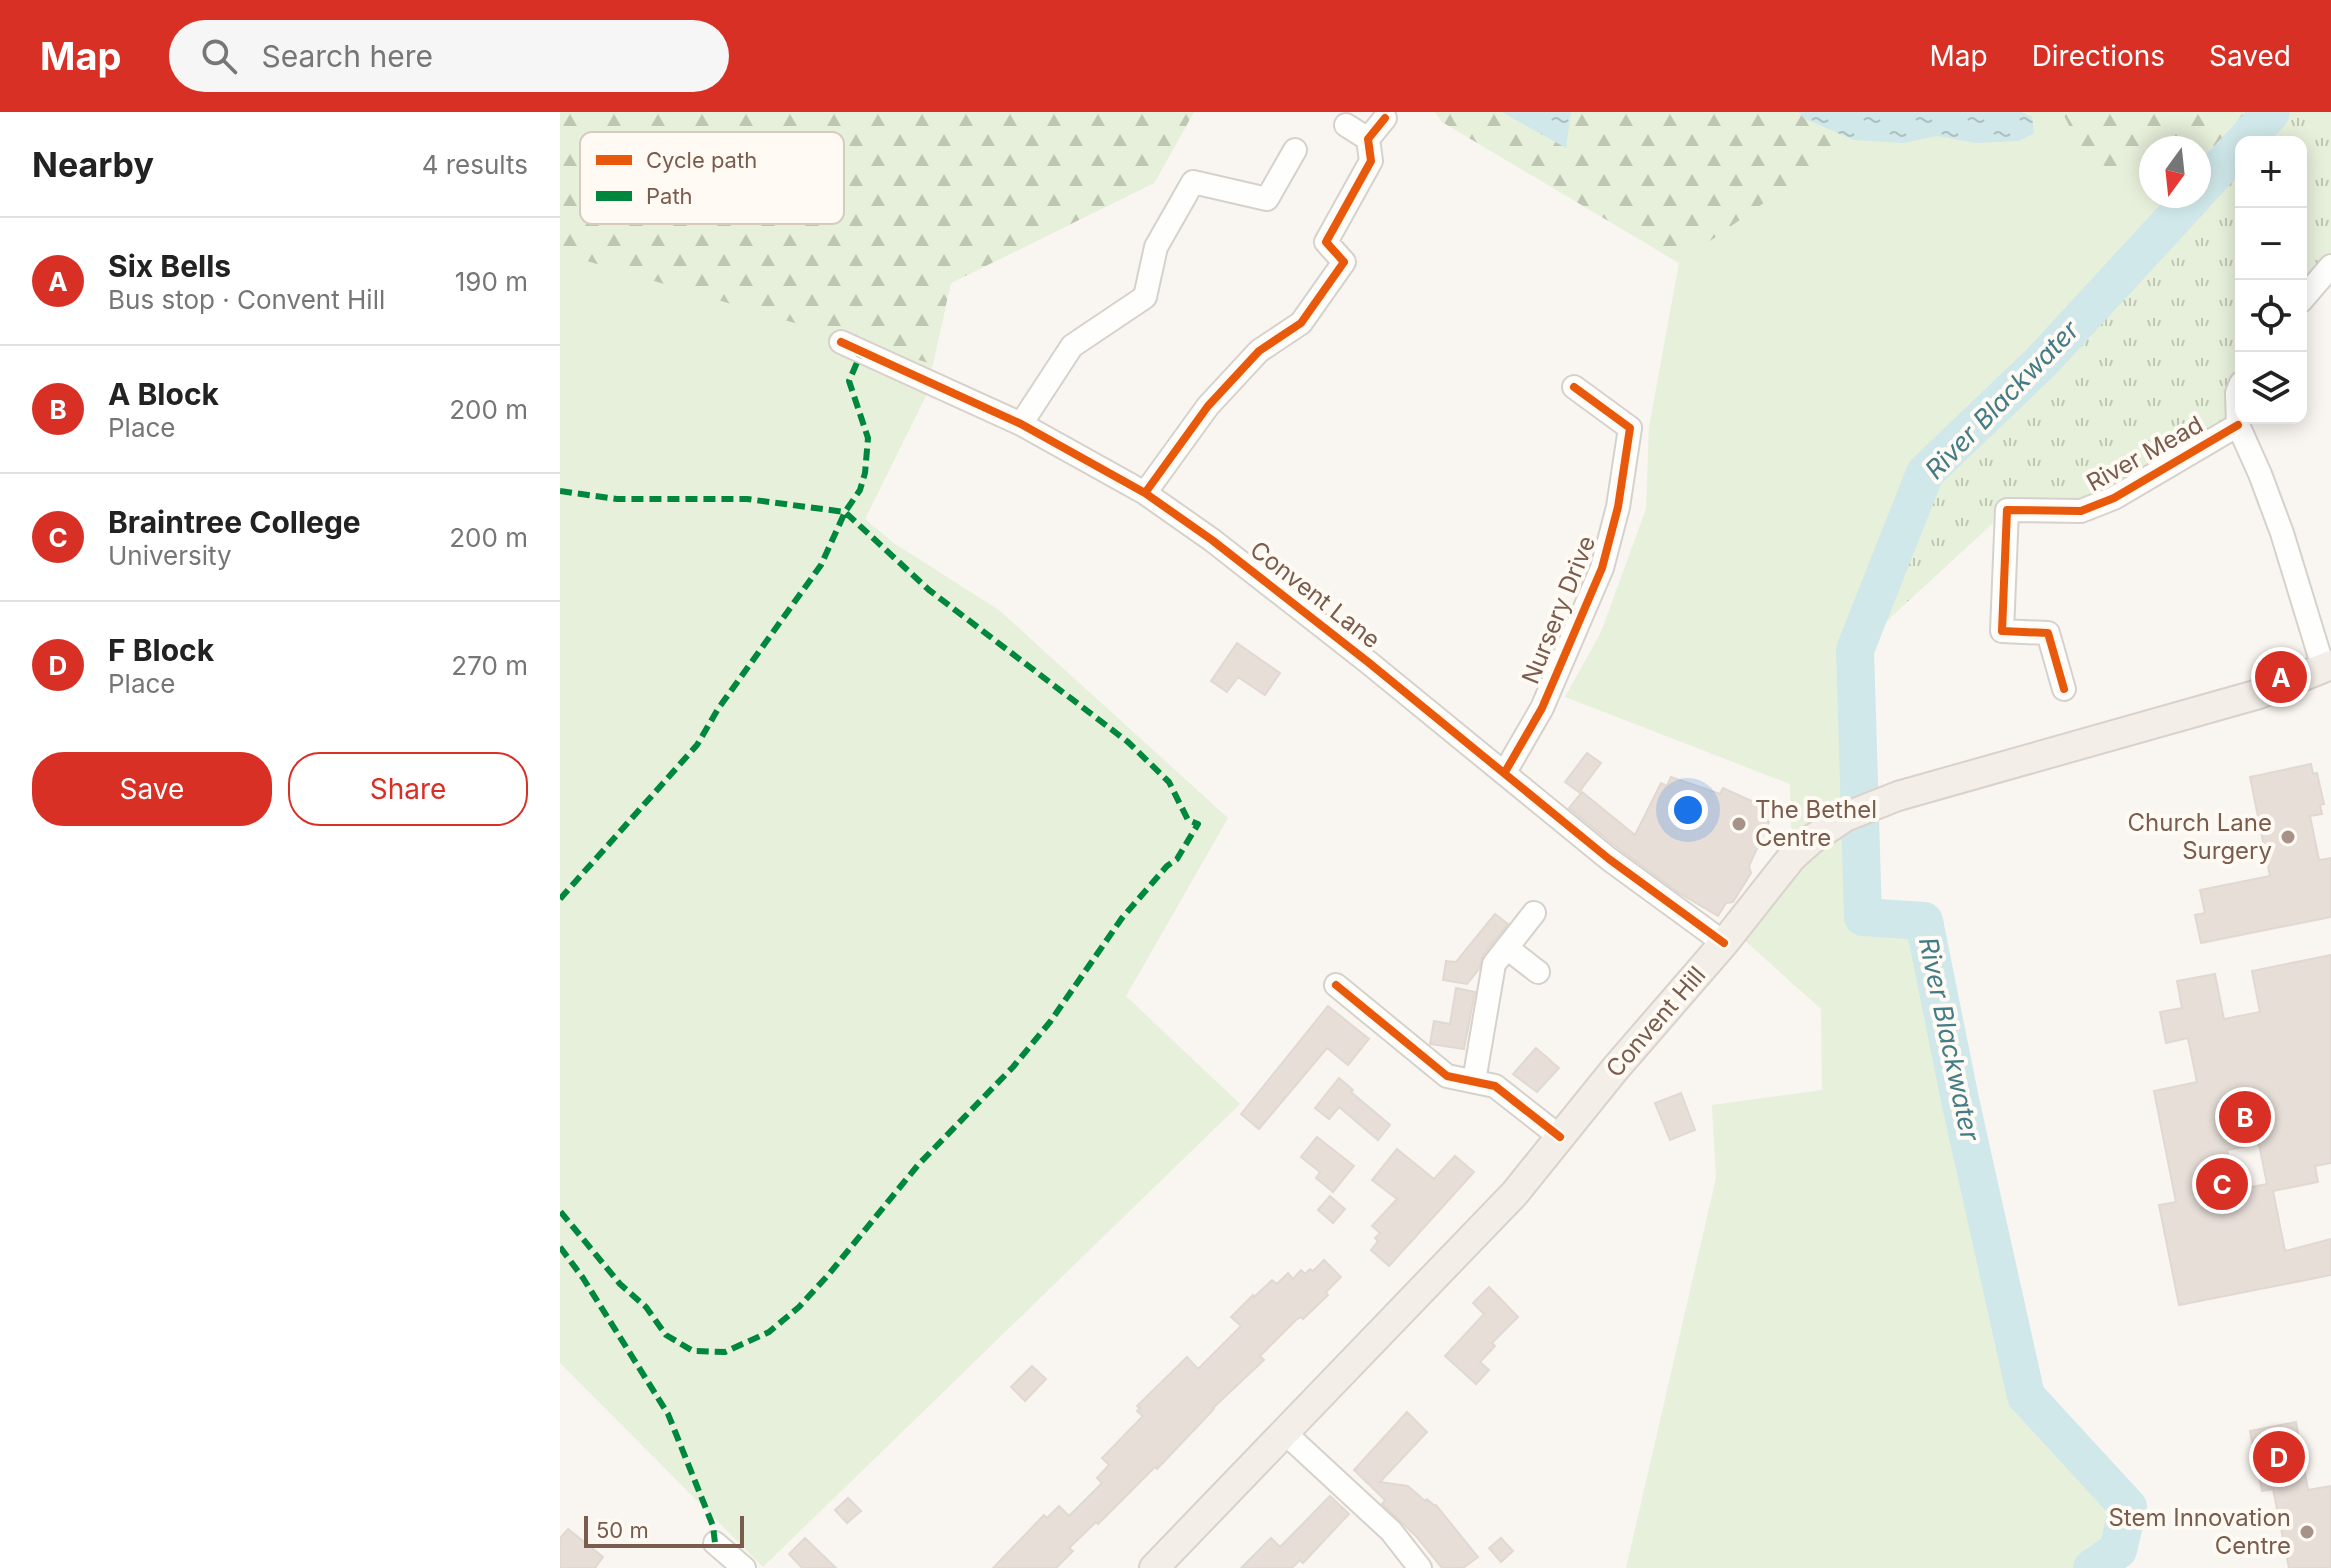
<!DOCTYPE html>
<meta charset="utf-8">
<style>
:root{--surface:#fff;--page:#f6f6f6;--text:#222;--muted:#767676;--line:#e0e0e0;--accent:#d93025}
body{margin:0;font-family:Inter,sans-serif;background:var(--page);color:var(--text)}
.controls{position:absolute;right:24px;top:24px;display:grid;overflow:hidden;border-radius:16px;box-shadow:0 4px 20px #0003}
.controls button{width:72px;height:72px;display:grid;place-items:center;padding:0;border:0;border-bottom:2px solid var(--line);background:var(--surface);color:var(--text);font:40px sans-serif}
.compass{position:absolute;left:1579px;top:24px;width:72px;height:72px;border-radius:50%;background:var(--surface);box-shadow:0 4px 20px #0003;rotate:195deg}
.scale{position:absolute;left:24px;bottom:20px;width:160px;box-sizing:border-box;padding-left:8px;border:4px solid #7a5c4d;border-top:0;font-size:22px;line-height:28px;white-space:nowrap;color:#7a5c4d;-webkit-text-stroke:6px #fffaf3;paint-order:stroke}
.you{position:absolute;left:1128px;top:698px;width:28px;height:28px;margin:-20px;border:6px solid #fff;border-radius:50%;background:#1a73e8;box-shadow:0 0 0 12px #1a73e833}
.badge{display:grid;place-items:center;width:52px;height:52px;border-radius:50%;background:var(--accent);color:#fff;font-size:26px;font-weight:700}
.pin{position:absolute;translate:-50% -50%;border:4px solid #fff;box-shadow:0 2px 8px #0006}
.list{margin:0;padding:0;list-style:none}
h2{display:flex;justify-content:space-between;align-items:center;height:104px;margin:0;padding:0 32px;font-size:34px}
h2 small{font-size:26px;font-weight:400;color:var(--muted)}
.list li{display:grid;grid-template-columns:52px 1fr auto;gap:24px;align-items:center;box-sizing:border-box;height:128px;padding:0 32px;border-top:2px solid var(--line)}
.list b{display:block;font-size:30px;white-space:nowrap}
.list p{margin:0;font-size:26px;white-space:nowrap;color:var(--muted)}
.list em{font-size:26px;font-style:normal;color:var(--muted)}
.actions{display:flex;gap:16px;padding:24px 32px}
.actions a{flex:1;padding:18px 0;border:2px solid var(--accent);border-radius:32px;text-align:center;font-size:28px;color:var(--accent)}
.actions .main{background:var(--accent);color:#fff}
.icon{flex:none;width:44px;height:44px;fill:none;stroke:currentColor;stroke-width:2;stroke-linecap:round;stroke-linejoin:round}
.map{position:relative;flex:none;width:1771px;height:1456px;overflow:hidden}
header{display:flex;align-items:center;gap:48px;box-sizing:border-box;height:112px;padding:0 40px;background:var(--accent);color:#fff}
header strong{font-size:38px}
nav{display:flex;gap:44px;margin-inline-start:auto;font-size:28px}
.search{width:560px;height:72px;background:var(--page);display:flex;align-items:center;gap:20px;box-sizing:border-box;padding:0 28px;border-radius:44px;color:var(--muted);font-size:30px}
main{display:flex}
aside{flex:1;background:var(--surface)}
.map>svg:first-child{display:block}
</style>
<header>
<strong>Map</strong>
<div class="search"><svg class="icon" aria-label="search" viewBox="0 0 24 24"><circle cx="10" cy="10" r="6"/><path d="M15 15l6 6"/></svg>Search here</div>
<nav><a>Map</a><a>Directions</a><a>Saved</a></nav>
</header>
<main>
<aside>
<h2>Nearby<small>4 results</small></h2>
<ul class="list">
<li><span class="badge">A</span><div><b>Six Bells</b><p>Bus stop · Convent Hill</p></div><em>190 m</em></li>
<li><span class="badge">B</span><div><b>A Block</b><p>Place</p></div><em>200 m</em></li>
<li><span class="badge">C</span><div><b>Braintree College</b><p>University</p></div><em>200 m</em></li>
<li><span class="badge">D</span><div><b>F Block</b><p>Place</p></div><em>270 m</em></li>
</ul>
<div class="actions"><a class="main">Save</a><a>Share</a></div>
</aside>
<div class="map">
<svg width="1771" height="1456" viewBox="0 0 1771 1456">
<defs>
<pattern id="forest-firs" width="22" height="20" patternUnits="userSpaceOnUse" patternTransform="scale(2)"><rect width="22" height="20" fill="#e7f0db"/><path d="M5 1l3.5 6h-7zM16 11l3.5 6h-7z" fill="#c0c6b4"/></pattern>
<pattern id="park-tufts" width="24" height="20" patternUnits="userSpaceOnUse" patternTransform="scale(2)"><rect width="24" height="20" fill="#e7f0db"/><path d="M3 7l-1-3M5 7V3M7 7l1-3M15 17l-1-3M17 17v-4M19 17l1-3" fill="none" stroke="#c0c6b4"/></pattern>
<pattern id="water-ripples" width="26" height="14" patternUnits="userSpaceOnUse" patternTransform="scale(2)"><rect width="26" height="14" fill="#d0e8ea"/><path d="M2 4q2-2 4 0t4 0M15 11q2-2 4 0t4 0" fill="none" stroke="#aebfc0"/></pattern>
</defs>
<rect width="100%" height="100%" fill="#f9f5f0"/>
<path fill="#e7f0db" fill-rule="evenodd" d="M 0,0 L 634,0 L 594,71 L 391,171 L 366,284 L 305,407 L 335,432 L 439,498 L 668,706 L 566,884 L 680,992 L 203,1455 L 0,1251 Z
M 875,0 L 1771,0 L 1741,30 L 1681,30 L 1447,398 L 1295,538 L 1303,805 L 1364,809 L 1400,988 L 1466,1284 L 1568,1395 L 1558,1437 L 1563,1456 L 1066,1456 L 1156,1066 L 1152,993 L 1262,978 L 1261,897 L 1183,827 L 1239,746 L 1231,714 L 1230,672 L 1005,585 L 1041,520 L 1086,397 L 1089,315 L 1119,151 ZM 1591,36 L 1639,36 L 1639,84 L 1591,84 Z"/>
<path fill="url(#forest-firs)" d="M 0,0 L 634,0 L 594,71 L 391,171 L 372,252 L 0,141 Z
M 875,0 L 1332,0 L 1119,151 L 882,10 Z
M 1502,0 L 1771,0 L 1741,30 L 1681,30 L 1681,150 L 1600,84 L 1639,84 L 1639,36 L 1591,36 L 1591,76 L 1576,64 L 1527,48 Z"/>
<path fill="url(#park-tufts)" d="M 1711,0 L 1771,0 L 1771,151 L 1741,193 L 1741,30 L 1684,30 Z
M 1681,33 L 1681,271 L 1678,313 L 1554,386 L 1447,398 L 1295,538 L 1365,361 L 1481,250 L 1634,84 L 1639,84 L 1639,78 Z"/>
<path fill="url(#water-ripples)" d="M 942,0 L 1011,0 L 1006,36 Z
M 1238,0 L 1462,0 L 1472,5 L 1474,21 L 1459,29 L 1416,31 L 1377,24 L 1344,31 L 1294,28 L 1245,7 Z"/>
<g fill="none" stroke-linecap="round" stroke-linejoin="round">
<path stroke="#d0e8ea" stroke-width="38" d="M 1684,30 L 1711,0
M 1639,78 L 1681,33
M 1532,1456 L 1558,1438 L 1568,1395 L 1466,1284 L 1400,988 L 1364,809 L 1303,805 L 1295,538 L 1365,361 L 1481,250 L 1634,84"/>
</g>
<path fill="#e6ded7" stroke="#e2d8d2" stroke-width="2" fill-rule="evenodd" d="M 677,531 L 720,561 L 705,583 L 678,565 L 667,580 L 651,569 Z
M 1027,641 L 1041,651 L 1019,680 L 1005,670 Z
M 1751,652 L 1753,662 L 1757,661 L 1764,692 L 1760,693 L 1762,702 L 1750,704 L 1759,748 L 1771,746 L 1771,805 L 1641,831 L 1635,803 L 1645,801 L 1640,778 L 1710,764 L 1690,665 Z
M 1111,665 L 1160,682 L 1163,676 L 1214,699 L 1189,754 L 1191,761 L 1173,790 L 1166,791 L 1158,804 L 1119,781 L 1058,736 L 1009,696 L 1022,680 L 1075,723 L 1101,671 L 1107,674 Z
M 935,802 L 948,812 L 923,843 L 919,857 L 907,872 L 883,868 L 886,849 L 896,850 Z
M 1771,843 L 1771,1051 L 1755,1054 L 1758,1070 L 1713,1079 L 1725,1139 L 1771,1127 L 1771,1163 L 1619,1193 L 1599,1093 L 1616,1090 L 1594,979 L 1637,970 L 1628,926 L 1606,931 L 1600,900 L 1622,896 L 1617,869 L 1655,862 L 1664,907 L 1700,900 L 1692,859 ZM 1699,1032 L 1707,1072 L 1675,1078 L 1667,1038 Z
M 896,876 L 915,880 L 904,937 L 870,932 L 874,909 L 890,912 Z
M 768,894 L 809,927 L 788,953 L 767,936 L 699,1017 L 681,1002 Z
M 976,936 L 999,956 L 977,980 L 953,962 Z
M 779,966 L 793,978 L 791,980 L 830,1013 L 818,1028 L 779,995 L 769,1007 L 755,996 Z
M 1121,981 L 1135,1018 L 1110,1028 L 1095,991 Z
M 757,1025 L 794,1054 L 773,1080 L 756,1066 L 760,1060 L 741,1045 Z
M 837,1037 L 874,1067 L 895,1044 L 914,1060 L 829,1154 L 811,1138 L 818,1129 L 815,1126 L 820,1121 L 812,1114 L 837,1087 L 812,1068 Z
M 770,1084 L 785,1097 L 773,1111 L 758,1098 Z
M 764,1148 L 781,1165 L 766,1180 L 768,1183 L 743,1207 L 741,1205 L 736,1208 L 700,1244 L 704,1248 L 653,1296 L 654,1297 L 597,1357 L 595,1355 L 538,1412 L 536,1410 L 509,1436 L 513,1439 L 496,1456 L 433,1456 L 484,1403 L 487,1406 L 499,1394 L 509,1404 L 542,1371 L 537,1366 L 549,1353 L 542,1346 L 583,1304 L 577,1299 L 580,1296 L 577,1294 L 627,1245 L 638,1257 L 681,1214 L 671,1205 L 693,1183 L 694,1185 L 712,1168 L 717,1172 L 728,1161 L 733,1167 L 741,1158 L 745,1162 L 750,1157 L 753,1159 Z
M 929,1175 L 958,1205 L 932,1231 L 935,1234 L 920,1250 L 929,1258 L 916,1272 L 885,1244 L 924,1202 L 913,1191 Z
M 472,1254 L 486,1267 L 465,1289 L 451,1275 Z
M 847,1300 L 867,1320 L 820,1370 L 848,1374 L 865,1389 L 867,1387 L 875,1394 L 876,1393 L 918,1445 L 903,1456 L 882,1456 L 856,1424 L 822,1392 L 825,1388 L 794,1358 Z
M 1736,1310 L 1748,1378 L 1771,1374 L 1771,1456 L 1729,1456 L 1713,1377 L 1702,1379 L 1690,1319 Z
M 770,1384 L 789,1402 L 743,1451 L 740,1448 L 732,1456 L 681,1456 L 711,1426 L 720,1435 Z
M 288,1386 L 301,1399 L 287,1411 L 275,1398 Z
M 8,1417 L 43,1445 L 35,1456 L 0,1456 L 0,1426 Z
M 245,1426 L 276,1456 L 242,1456 L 229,1442 Z
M 941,1426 L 953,1439 L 941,1450 L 929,1436 Z"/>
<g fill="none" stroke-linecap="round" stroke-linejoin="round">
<defs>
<path id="minor" d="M 786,13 L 808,27
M 1741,189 L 1771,154
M 281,230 L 461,312 L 585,381 L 652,428 L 808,550 L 1049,747 L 1164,831
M 1681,271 L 1677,281 L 1678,313 L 1700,362 L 1722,421 L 1763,555
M 461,312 L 512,234 L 585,185 L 596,135 L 633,70 L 707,87 L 735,38
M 585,381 L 648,294 L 699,239 L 741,211 L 784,150 L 766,130 L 811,49 L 808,27 L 825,6
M 1504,577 L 1488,521 L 1442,519 L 1447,398 L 1521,399 L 1554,386 L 1678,313
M 945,660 L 982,596 L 1042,456 L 1058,395 L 1070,316 L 1014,275
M 947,836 L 978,860
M 776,873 L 887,964 L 935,974 L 1000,1025
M 914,969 L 934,852 L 974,801
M 725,1321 L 831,1419 L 860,1456
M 155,1431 L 184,1456"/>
<path id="major" d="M 594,1456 L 955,1081 L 1055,957 L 1164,831 L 1232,745 L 1251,728 L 1285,705 L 1338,684 L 1699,582 L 1771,553"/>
</defs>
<use href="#minor" stroke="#d7d1cb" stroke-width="26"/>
<use href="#major" stroke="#dad1cc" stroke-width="32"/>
<use href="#minor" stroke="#fefefd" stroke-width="22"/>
<use href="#major" stroke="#f3eee8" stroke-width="28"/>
<path stroke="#00873e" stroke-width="6" stroke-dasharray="12 6" stroke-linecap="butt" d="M 0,379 L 57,387 L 187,387 L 285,400 L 369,478 L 568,630 L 609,670 L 628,708 L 638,712 L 617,747 L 607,754 L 562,806 L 490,910 L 453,955 L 358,1053 L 269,1162 L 239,1195 L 209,1220 L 165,1240 L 133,1239 L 106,1223 L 86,1195 L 60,1172 L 0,1099
M 0,787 L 137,633 L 158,597 L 261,453 L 285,400 L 300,378 L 305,361 L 308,326 L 289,269 L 302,239
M 0,1135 L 23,1166 L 108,1302 L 153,1414 L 155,1431"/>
<defs>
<path id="cycleway" d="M 281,230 L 461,312 L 585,381 L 652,428 L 808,550 L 1049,747 L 1164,831
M 585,381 L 648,294 L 699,239 L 741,211 L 784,150 L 766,130 L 811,49 L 808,27 L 825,6
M 1504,577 L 1488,521 L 1442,519 L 1447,398 L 1521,399 L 1554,386 L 1678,313
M 945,660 L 982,596 L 1042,456 L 1058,395 L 1070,316 L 1014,275
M 776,873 L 887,964 L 935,974 L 1000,1025"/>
</defs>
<use href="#cycleway" stroke="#fffaf3" stroke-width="13"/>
<use href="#cycleway" stroke="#e8590c" stroke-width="8"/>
</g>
<g fill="#a69286" stroke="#fffaf3" stroke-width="3">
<circle cx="1179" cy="712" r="8"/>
<circle cx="1728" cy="725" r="8"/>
<circle cx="1747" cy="1420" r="8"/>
</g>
<g text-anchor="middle" stroke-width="8" stroke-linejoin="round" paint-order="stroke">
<g font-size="24" fill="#7a5c4d" stroke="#fffaf3">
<text transform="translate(1585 342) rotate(-29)" y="8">River Mead</text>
<text transform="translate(755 483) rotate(38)" y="8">Convent Lane</text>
<text transform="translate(999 498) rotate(-68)" y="8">Nursery Drive</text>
<text transform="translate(1096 910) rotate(-49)" y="8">Convent Hill</text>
</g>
<g font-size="24" fill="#7a5c4d" stroke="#fffaf3" text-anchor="end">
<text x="1195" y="706" text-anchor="start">The Bethel<tspan x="1195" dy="28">Centre</tspan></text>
<text x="1712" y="719">Church Lane<tspan x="1712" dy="28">Surgery</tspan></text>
<text x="1731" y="1414">Stem Innovation<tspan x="1731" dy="28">Centre</tspan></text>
</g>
<g font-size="26" font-style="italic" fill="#437c86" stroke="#fffaf3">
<text transform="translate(1442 288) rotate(-46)" y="9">River Blackwater</text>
<text transform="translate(1389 927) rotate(78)" y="9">River Blackwater</text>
</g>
</g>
<rect x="20" y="20" width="264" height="92" rx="12" fill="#fffaf3" stroke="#d7cbc1" stroke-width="2"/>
<rect x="36" y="43" width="36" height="10" fill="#e8590c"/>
<rect x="36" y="79" width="36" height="10" fill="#00873e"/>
<g font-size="22" fill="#7a5c4d">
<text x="86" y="56">Cycle path</text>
<text x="86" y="92">Path</text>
</g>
</svg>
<div class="controls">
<button>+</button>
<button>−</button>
<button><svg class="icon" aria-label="locate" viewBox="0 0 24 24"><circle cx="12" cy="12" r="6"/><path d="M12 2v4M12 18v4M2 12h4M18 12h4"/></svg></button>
<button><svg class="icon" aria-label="layers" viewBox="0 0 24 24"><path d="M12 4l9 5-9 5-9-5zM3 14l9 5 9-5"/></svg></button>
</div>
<svg class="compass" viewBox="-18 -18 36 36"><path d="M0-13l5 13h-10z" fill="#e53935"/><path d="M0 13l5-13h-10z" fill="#767676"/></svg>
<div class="scale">50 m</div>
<div class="you"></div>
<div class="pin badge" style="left:1721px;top:565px">A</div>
<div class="pin badge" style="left:1685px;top:1005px">B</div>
<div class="pin badge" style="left:1662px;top:1072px">C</div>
<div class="pin badge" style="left:1719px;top:1345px">D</div>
</div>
</main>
